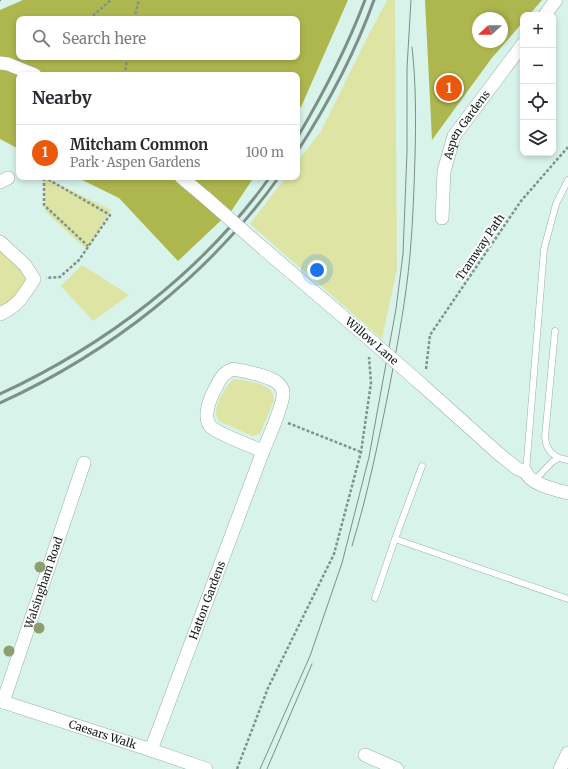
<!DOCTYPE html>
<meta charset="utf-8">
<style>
:root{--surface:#fff;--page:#f2f2f3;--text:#2b2b33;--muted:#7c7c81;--line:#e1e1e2;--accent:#ea580c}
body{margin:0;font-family:Merriweather,serif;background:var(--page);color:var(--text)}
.controls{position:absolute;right:12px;top:12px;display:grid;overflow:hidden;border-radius:8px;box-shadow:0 2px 6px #0003}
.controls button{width:36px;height:36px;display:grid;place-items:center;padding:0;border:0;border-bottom:1px solid var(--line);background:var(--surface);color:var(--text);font:20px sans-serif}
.compass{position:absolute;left:472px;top:12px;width:36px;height:36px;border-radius:50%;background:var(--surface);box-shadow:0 2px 6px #0003;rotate:249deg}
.you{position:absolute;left:317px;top:270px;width:14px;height:14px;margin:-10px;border:3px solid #fff;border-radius:50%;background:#1a73e8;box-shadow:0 0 0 6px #1a73e833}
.badge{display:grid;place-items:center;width:26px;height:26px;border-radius:50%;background:var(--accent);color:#fff;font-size:13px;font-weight:700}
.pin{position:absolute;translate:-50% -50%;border:2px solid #fff;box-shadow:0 1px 4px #0006}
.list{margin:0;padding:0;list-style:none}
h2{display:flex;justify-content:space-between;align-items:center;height:52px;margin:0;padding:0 16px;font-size:17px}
h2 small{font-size:13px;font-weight:400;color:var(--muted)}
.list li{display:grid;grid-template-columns:26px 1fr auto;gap:12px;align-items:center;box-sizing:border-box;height:56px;padding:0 16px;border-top:1px solid var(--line)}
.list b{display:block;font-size:15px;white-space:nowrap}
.list p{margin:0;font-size:13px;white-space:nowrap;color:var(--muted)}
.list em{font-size:13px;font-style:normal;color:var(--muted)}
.icon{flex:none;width:22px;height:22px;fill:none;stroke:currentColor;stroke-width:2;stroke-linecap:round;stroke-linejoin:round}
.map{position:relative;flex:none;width:568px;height:769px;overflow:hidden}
.search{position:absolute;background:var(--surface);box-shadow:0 2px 6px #0003;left:16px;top:16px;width:284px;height:44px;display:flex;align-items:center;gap:10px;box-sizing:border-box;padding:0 14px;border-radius:8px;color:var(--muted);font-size:15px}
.panel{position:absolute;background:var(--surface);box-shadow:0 2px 6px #0003;left:16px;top:72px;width:284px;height:108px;border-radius:8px}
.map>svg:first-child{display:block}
</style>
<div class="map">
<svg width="568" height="769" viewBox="0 0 568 769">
<rect width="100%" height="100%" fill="#d8f3ea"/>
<path fill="#dde4a4" d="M 387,0 L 395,0 L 397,269 L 382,339 L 250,224 L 286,177 L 297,177 L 297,162 L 321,131 L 366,40 Z
M 44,177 L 111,210 L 87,250 L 45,211 Z
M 0,245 L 24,266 L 26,288 L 0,318 Z
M 82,265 L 129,295 L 93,321 L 61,286 Z
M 234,379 C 247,381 275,383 274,400 L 260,434 L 252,436 L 219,421 C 218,419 217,416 216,414 C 215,405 227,383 234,379 Z"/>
<path fill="#aeb74e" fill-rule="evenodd" d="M 23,0 L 348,0 L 301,107 L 297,113 L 297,75 L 19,75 L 19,149 L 0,139 L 0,10 ZM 19,19 L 297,19 L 297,57 L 19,57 Z
M 425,0 L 542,0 L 529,15 L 523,15 L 523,22 L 491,59 L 432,140 ZM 478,18 L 502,18 L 502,42 L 478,42 Z
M 76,177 L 254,177 L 232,210 L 178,261 L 119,198 Z"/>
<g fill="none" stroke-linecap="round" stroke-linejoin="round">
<defs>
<path id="lane" d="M 555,331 L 545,437 C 546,448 550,453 559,458
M 526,472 L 544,249 L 556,204 L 568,180
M 534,481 L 552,462 L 559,458 L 568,460
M 395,539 L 568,599
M 375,598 L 395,539 L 422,466"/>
<g id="street">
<path d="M 545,15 L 556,0"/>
<path d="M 0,63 L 8,64 L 35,75"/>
<path d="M 181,177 L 206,198"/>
<path d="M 0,182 L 8,178"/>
<path id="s1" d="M 442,218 L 444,171 L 454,136 L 523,44"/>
<path d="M 0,242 L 25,265 L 34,279 C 24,295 18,306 0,314"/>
<path d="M 265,250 L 374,343"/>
<path d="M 233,369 C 247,372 263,374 275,381 C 279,383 283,388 283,393 C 284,404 268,439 263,451 C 253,447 216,433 210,426 C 203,416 209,401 214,391 C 219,381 222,373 233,369 Z"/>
<path d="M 421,384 L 499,454 L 518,469 L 526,472 C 529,484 557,490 568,493"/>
<path id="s2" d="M 0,701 L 151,750 L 206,769"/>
<path id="s3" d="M 3,702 L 84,463"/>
<path id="s4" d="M 151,750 L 263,451"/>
<path d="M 365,755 L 397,769"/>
<path d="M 560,769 L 568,753"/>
</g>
</defs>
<use href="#lane" stroke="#96b1a8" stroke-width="7"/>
<use href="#street" stroke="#96b1a8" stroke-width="14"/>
<path stroke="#7f938c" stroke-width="2.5" stroke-dasharray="3 2" stroke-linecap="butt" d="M 0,0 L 1,0
M 89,19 L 111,0
M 134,19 L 139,0
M 125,75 L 127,57
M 44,177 L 110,215 L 79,260 L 60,277 L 46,278
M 44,178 L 44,205 L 88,246
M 426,369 L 430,335 L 521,201 L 568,147
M 288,423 L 361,452
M 237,769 L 268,688 L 334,554 L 361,452 L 371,383 L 369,357"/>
<use href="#lane" stroke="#fff" stroke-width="6"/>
<use href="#street" stroke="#fff" stroke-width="13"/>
<path stroke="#7c8f89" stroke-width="1" d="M 352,546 C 368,493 379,439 390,384 C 398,341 406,299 410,255 C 413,222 414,189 415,156 C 416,119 416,83 412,47
M 260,769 L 310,656 L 342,563 L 369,457 L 396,309 L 403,254 L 407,152 L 407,68 L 411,0
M 267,769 L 312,664"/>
<path stroke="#7c8f89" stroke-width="3" d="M 297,138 C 323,94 347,48 365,0
M 297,152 C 328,104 355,53 374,0
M 0,394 C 106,345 202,272 270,177
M 0,403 C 111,352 208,276 279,177"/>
<defs>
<path id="street-bridge" d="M 206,198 L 265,250
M 374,343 L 421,384"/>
</defs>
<use href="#street-bridge" stroke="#96b1a8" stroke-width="14" stroke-linecap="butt"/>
<use href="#street-bridge" stroke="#fff" stroke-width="13"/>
</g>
<g fill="#8f9e6f">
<circle cx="40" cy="567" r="5.5"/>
<circle cx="39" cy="628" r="5.5"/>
<circle cx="9" cy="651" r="5.5"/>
</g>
<g text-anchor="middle" stroke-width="4" stroke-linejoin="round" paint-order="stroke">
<g font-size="11" fill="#111b18" stroke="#fff">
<text dy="4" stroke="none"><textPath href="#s1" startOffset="99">Aspen Gardens</textPath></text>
<text transform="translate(480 247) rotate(-56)" y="4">Tramway Path</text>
<text transform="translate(372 341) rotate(41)" y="4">Willow Lane</text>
<text dy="4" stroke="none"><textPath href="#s3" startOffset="126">Walsingham Road</textPath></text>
<text dy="4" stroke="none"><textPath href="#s4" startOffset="160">Hatton Gardens</textPath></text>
<text dy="4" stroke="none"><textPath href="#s2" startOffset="108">Caesars Walk</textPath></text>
</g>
</g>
</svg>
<div class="controls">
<button>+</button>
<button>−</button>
<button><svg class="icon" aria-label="locate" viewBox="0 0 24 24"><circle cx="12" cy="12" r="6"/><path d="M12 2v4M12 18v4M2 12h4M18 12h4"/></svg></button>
<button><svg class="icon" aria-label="layers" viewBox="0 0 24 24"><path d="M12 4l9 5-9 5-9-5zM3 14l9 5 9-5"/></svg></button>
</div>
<svg class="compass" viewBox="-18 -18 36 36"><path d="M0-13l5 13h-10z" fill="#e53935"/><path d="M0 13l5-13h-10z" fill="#7c7c81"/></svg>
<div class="you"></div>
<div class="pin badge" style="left:449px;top:88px">1</div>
<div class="search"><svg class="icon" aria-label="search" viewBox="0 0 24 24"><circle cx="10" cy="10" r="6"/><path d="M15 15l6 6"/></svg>Search here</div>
<section class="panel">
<h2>Nearby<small></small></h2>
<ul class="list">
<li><span class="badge">1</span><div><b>Mitcham Common</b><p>Park · Aspen Gardens</p></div><em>100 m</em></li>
</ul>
</section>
</div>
